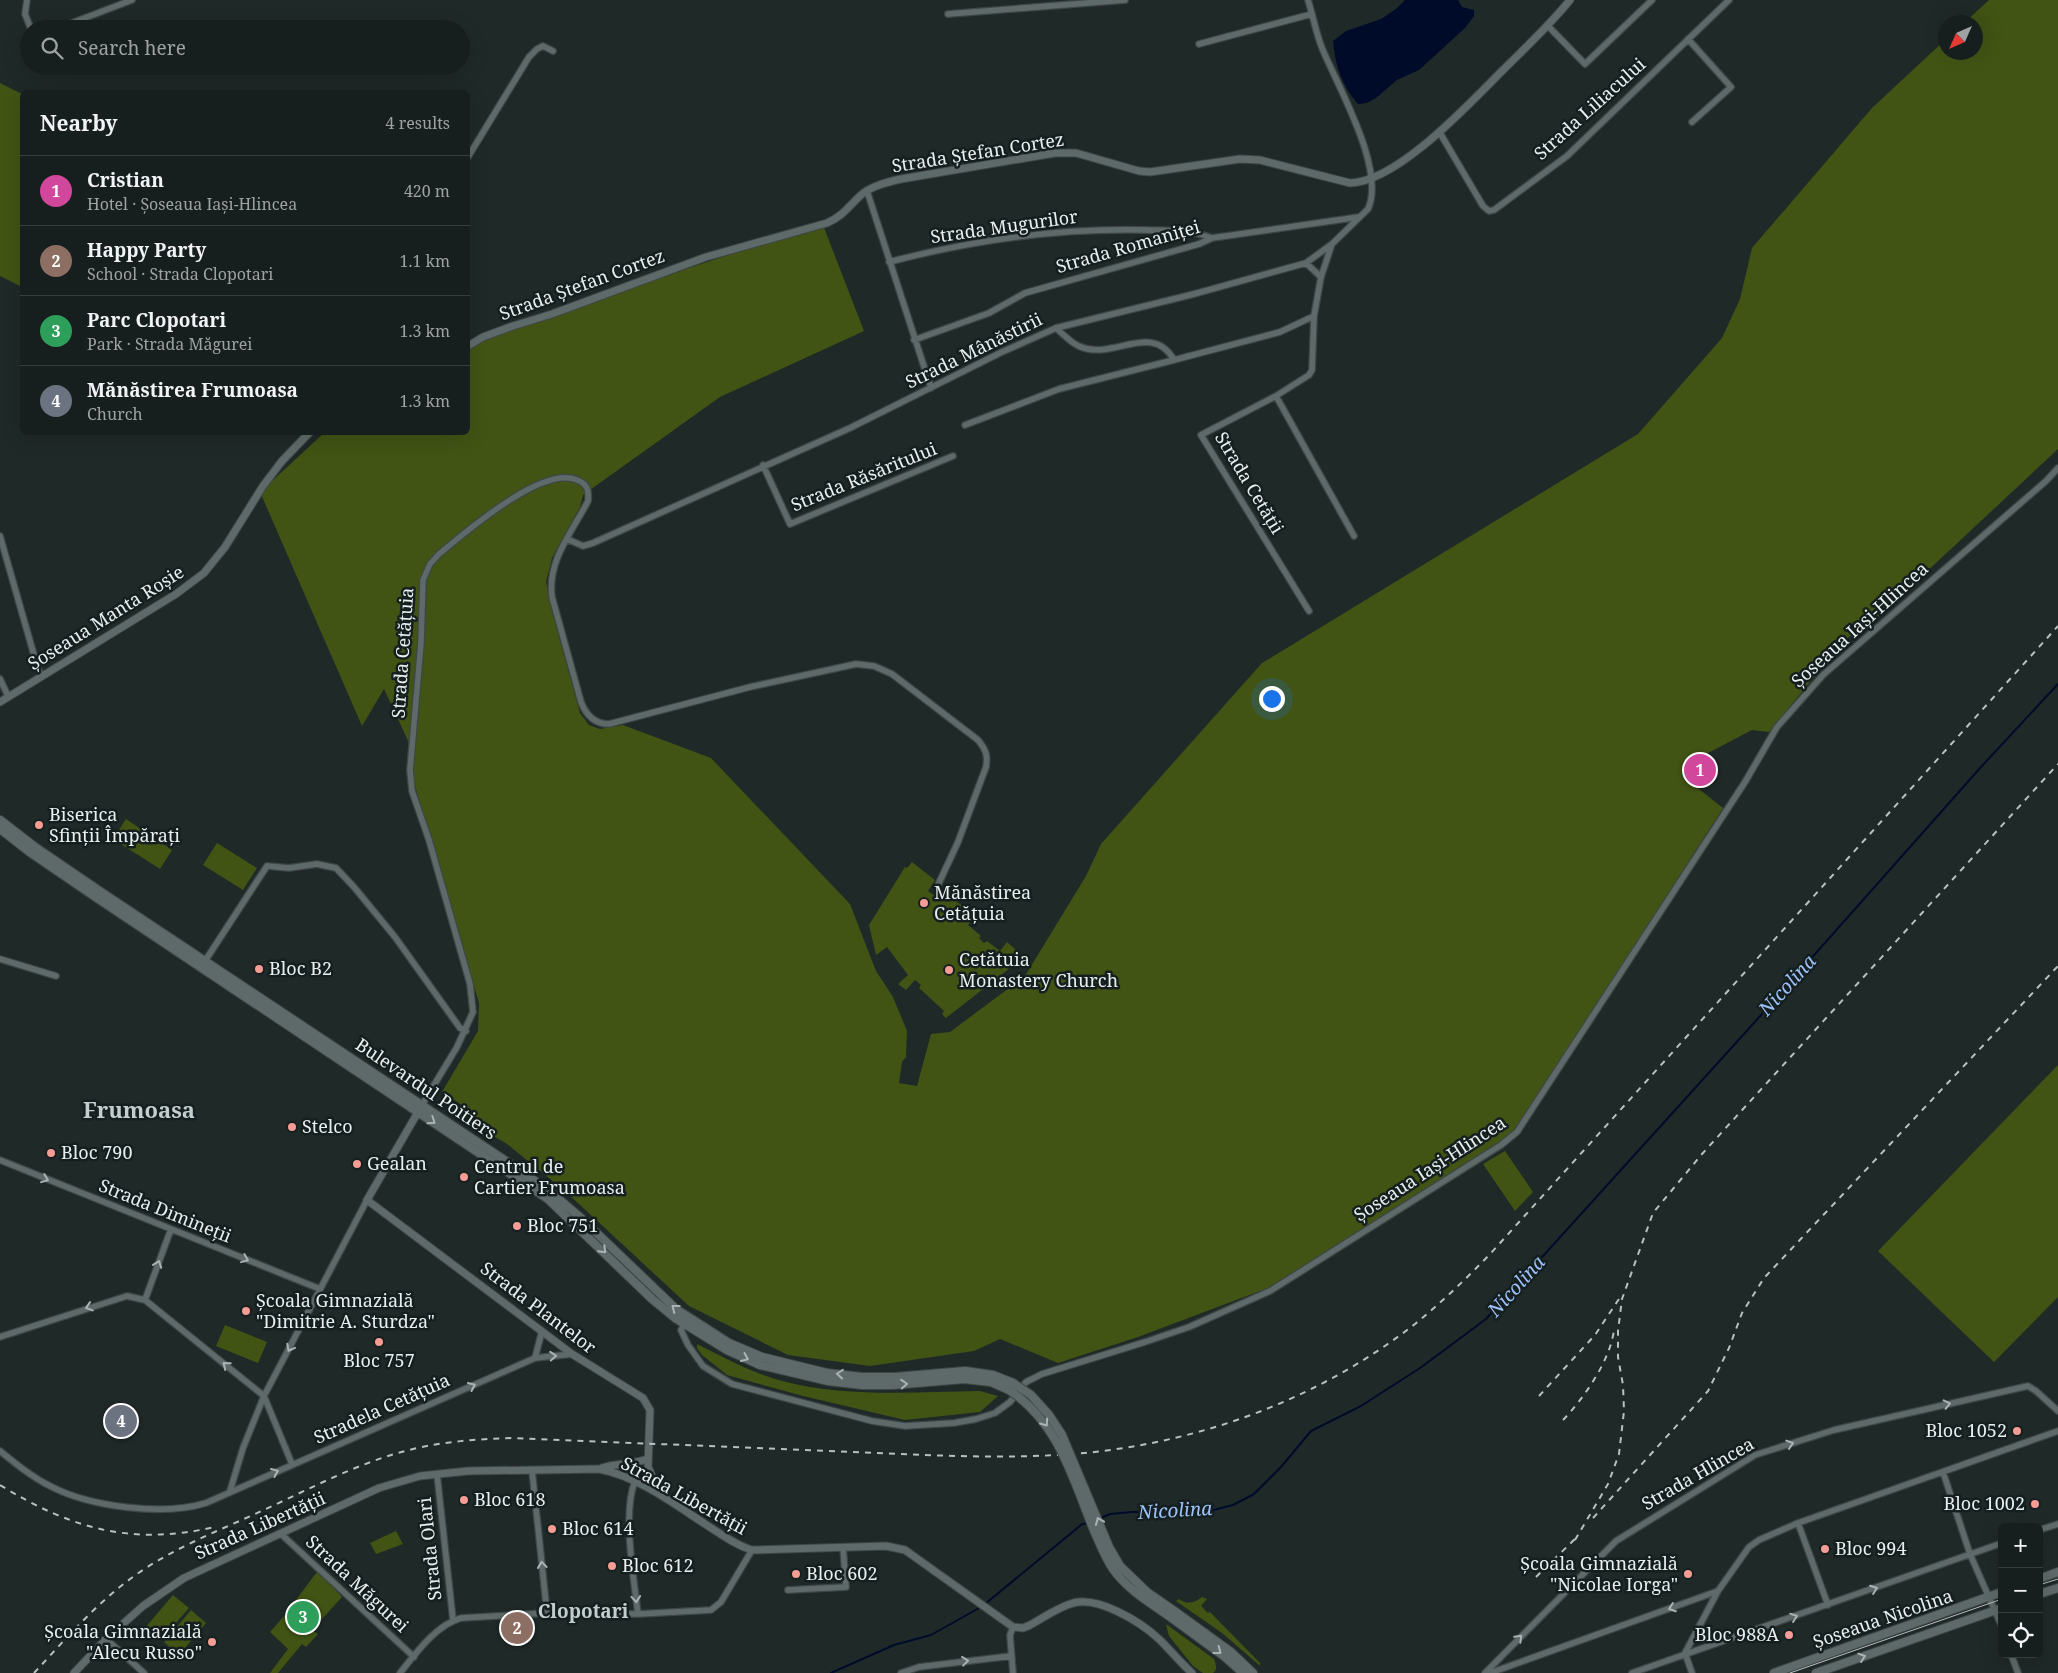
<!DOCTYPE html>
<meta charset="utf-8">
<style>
:root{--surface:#171f1e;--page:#202727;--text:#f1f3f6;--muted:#9ea2a4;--line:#363d3c;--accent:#bca0f2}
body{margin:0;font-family:"Noto Serif",serif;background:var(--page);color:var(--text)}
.controls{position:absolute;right:15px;bottom:15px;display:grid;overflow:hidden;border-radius:8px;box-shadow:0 5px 20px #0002}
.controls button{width:45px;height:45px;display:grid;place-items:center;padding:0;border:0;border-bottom:1px solid var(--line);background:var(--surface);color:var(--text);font:25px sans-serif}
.compass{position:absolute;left:1938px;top:15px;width:45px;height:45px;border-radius:50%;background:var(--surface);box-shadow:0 5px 20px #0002;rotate:225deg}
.you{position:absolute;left:1271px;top:698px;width:18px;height:18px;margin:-12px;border:4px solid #fff;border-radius:50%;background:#1a73e8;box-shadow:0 0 0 8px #1a73e833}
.badge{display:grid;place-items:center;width:32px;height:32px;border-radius:50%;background:var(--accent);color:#fff;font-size:16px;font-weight:700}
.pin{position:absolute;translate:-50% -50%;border:2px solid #fff;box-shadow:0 1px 5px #0006}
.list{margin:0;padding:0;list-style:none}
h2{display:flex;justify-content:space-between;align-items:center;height:65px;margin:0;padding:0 20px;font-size:21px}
h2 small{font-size:16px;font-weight:400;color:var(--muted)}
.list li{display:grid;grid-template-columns:32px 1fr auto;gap:15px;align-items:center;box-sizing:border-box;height:70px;padding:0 20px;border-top:1px solid var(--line)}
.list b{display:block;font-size:19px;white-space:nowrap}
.list p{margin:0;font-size:16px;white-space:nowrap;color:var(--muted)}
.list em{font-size:16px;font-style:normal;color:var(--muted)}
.icon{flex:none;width:28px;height:28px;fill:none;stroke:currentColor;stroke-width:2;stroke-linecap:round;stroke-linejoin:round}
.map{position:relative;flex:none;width:2058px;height:1673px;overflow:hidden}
.search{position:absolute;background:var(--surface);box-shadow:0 5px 20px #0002;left:20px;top:20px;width:450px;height:55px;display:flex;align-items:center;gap:12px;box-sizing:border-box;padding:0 18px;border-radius:28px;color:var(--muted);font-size:19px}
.panel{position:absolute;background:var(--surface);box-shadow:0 5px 20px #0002;left:20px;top:90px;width:450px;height:345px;border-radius:8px}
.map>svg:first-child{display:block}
</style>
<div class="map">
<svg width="2058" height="1673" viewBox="0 0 2058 1673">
<rect width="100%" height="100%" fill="#1f2928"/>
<path fill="#415414" d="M 1989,0 L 2058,0 L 2058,449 L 1861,633 L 1850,636 L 1819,662 L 1815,676 L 1769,732 L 1752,730 L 1708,753 L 1690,782 L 1723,808 L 1514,1134 L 1268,1288 L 1138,1337 L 1058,1363 L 1000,1339 L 974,1351 L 870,1366 L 788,1355 L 689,1306 L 566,1192 L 507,1144 L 463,1118 L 465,1107 L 442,1092 L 478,1031 L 479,1003 L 417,793 L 409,760 L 409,743 L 384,689 L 362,726 L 260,492 L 324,433 L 468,432 L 468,347 L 483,337 L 749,248 L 823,225 L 864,331 L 720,397 L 583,495 L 580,507 L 552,558 L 546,582 L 552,611 L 580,713 L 589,725 L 600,729 L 623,725 L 711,758 L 850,904 L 876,971 L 893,997 L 907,1031 L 906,1057 L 902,1062 L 899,1083 L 917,1086 L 931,1034 L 950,1032 L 1025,976 L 1086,876 L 1101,844 L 1262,663 L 1638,434 L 1722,338 L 1740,299 L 1752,248 L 1872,108 L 1945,40 L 1946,52 L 1976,52 L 1976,22 L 1965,22 Z
M 0,83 L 22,94 L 22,287 L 0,276 Z
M 126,819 L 172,850 L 160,869 L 113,839 Z
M 217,843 L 257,868 L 243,890 L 203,865 Z
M 912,862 L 935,880 L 928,891 L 935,896 L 940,889 L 976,916 L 968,925 L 981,936 L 979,938 L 984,943 L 987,941 L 1000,951 L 1007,942 L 1024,957 L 946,1018 L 942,1014 L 944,1011 L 919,988 L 921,985 L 915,980 L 906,990 L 898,984 L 908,975 L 887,947 L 876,955 L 869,925 L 905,867 L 907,868 Z
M 2058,1065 L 2058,1297 L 1994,1362 L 1878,1251 Z
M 1505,1151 L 1533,1192 L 1515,1211 L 1483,1164 Z
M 225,1325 L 267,1342 L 258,1363 L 216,1346 Z
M 697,1344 C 725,1358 752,1373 782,1381 C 848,1398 913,1392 980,1391 L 998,1396 L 980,1412 L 905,1420 L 803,1396 L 727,1375 L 702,1355 L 697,1348 Z
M 396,1531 L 403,1544 L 376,1554 L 370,1543 Z
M 318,1571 L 342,1597 L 312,1630 L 318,1634 L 306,1647 L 302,1644 L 278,1673 L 270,1673 L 288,1649 L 270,1632 C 288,1613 301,1592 318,1571 Z
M 173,1595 L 189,1608 L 160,1641 L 145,1628 Z
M 1202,1597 L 1207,1599 L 1201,1606 L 1208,1613 L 1210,1612 L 1261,1664 L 1259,1665 L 1222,1633 L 1176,1601 L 1179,1599 C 1187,1605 1195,1603 1202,1597 Z
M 191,1610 L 206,1623 L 179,1655 L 164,1642 Z
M 1166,1624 L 1214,1659 C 1216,1665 1218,1669 1213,1673 L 1203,1673 L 1193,1666 L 1169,1636 Z"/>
<path fill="#000b2a" d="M 1405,0 L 1458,0 L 1462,7 L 1474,10 L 1474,16 L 1465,28 L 1419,70 L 1397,80 L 1376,98 L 1367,103 L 1358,104 C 1342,86 1335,65 1333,41 L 1346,31 L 1381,19 L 1396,9 Z"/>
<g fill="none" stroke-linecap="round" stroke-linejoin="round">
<path stroke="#000b2a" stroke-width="2" d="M 1101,1518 L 1110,1514 L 1132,1512 L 1206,1512 L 1233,1505 L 1254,1494 L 1281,1467 L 1311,1431 L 1361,1406 L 1420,1368 L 1486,1319 L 1753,1024 L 1981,767 L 2058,684
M 985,1604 L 1081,1525 L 1089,1522
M 831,1673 L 894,1645 L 931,1635 L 981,1607"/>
<defs>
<path id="minor" d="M 27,0 L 25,14 L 31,29
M 948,14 L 1125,0
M 1548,26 L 1585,64 L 1652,0
M 56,29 L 132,0
M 1688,39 L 1731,87 L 1692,122
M 1199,44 L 1312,14
M 1440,133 L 1483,206 L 1489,211 L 1494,210 L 1567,156 L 1729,0
M 468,157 L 529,57 L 537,49 L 543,46 L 553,51
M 867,191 L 931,388
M 889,262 C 973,240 1058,228 1145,230 C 1170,231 1188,229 1212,238
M 1306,263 L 1321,277
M 1056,328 C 1066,337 1075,347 1088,349 C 1119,355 1154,324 1174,360 L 1280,332 L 1314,316
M 914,340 L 989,313 L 1025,293 L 1199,244 L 1212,238 L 1359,217
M 1276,396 L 1354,536
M 965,425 L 1059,389 L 1174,360
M 763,465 L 790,524 L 953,456
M 0,536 L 38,669 L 42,676
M 567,539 L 583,546 L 593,543 L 850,428 L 1002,352 L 1056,328 L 1194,294 L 1306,263 L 1332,244 L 1368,209 C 1386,169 1338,87 1322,48 C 1316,33 1313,16 1308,0
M 1309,611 L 1201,435 L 1276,396 L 1309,375 L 1312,370 L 1314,316 L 1321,277 L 1332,244
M 0,679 L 8,696
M 0,959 L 56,976
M 205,961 L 267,866 L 289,868 L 317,864 L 336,868 L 354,887 L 395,937 L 460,1028 L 466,1031
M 422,1105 L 457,1047 L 473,1012 L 470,984 L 429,840 L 412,791 L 410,770 L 421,643 L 423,580 L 430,564 L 439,554 C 466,532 542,465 577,480 C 588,484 589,491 588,501 C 572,532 547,561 552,597 L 581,702 C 586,715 594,724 609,724 L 750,687 L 856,664 L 874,666 L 892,674 L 978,740 C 986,750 988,755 986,767 L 958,842 L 938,885
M 0,1160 L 320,1289
M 145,1300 L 171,1229
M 686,1322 L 681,1330 L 688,1345 L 703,1366 L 732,1384 L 872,1421 L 905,1426 L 954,1423 L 976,1419 L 995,1413 L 1010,1402 L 1026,1382 L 1042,1374 L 1145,1342 L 1189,1327 L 1270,1291 L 1501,1145 L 1517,1132 L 1745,782 L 1777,727 L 1823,675 L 2046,481 L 2058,468
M 0,1337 L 127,1296 L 145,1300 L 264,1396 L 292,1464
M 535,1358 L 542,1331
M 0,1451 C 16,1464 32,1477 50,1486 C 90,1507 163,1516 206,1503 L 535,1358 L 572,1354
M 532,1470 L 547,1613
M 1943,1472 L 1970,1554 L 2002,1627
M 437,1474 L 453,1620
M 635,1481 C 622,1513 634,1579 638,1614
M 230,1491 L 243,1448 L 264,1396 L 367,1200
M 1798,1523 L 1828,1605
M 2039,1530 L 2058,1524
M 281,1534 L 414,1657
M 788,1590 L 846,1587 L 843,1547
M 106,1639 L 144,1673
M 2011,1654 L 2018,1673
M 400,1673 C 416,1653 436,1625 461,1618 L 547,1613 L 638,1614 L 711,1610 L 721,1602 L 752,1550
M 901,1673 L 919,1667 L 1011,1656
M 1013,1673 L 1010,1635 L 1013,1627
M 1485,1673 L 1616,1541 L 1755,1455 L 1834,1430 L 2028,1386 L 2036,1391 L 2058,1411
M 1490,1673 L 1718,1591
M 1632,1673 L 2002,1543
M 1692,1673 L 1685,1653 L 1718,1591 L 1749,1547 L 1759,1540 L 1798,1523 L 2058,1431"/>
<path id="tertiary" d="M 468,346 L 483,337 L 513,326 L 552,314 L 706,257 L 827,223 C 842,217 849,206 861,195 C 871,186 888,182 901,179 L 1055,153 L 1076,153 L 1139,171 L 1150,172 L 1240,159 L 1260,160 L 1350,183 C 1397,182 1468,105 1501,72 C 1525,48 1549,26 1570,0
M 0,702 L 176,594 L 204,573 L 225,547 L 263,486 L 282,461 L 310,432
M 421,1107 L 367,1200 L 572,1354 L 643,1398 L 650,1410 L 648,1467 L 657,1488 L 664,1496
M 602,1468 C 617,1463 632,1465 647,1459
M 74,1673 L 106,1639 L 143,1606 L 184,1578 L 379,1488 L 420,1476 L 468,1471 L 599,1469 C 637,1476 673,1503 705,1524 C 721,1534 735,1545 752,1550 L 886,1546 L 905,1550 L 1013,1627 L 1023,1628 L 1028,1626 C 1042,1619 1055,1609 1070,1604 C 1096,1594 1141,1622 1160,1640 C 1171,1651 1181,1663 1192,1673"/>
<path id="secondary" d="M 0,820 L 35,847 L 101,892 L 524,1173 L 554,1195 L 581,1218 L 676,1309 L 729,1343 L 762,1357 L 827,1373 L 862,1377 L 895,1377 L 965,1371 L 993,1375 L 1013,1383
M 0,829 L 31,853 L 97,898 L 548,1199 L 652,1299 L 675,1318 L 727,1350 L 760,1365 L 828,1381 L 862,1385 L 893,1385 L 964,1379 L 991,1382 L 1009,1390
M 2039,1579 L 2058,1572
M 2039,1594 L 2058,1588
M 1173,1610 L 1231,1652 L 1253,1673
M 1169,1616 L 1225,1657 L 1243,1673
M 1774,1673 L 2002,1592
M 1816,1673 L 2002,1608"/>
</defs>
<use href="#minor" stroke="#3e4746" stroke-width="8"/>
<use href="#tertiary" stroke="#3e4746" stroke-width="9"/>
<use href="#secondary" stroke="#3e4746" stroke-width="10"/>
<use href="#minor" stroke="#5e6a69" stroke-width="5.5"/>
<use href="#tertiary" stroke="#5e6a69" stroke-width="7"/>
<use href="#secondary" stroke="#5e6a69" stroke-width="8"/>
<path stroke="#b8c0c0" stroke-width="1" d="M 2039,1585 L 2058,1579
M 1790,1673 L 2002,1599"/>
<path stroke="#b8c0c0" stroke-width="2" stroke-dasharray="6 6" stroke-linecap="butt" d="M 1539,1396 L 1595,1335 L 1621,1296
M 1563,1420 C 1584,1398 1610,1361 1614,1330
M 0,1485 C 72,1529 131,1546 215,1527
M 1593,1518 L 1708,1391 L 1729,1348 L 1742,1313 L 1764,1278 L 2058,966
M 1575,1540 L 1608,1484 L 1619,1454 L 1624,1411 L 1623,1385 L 1618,1357 L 1618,1331 L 1622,1299 L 1653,1213 L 1702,1154 L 2058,764
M 1536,1577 L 1579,1535
M 34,1673 C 63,1642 91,1609 125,1583 C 164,1552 211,1534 255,1514 C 306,1491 358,1462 413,1449 C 447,1441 479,1439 514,1438 C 627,1443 739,1447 852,1452 C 929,1455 1008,1460 1085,1453 C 1205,1441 1320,1398 1415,1324 C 1442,1302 1467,1278 1491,1253 L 2058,626"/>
<defs>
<path id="secondary-bridge" d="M 1013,1383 L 1031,1395 L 1049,1415 L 1062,1435 L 1109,1547 L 1120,1566 L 1147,1592 L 1173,1610
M 1009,1390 C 1058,1422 1072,1476 1093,1528 C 1099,1542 1105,1557 1113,1569 C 1127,1589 1149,1602 1169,1616"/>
</defs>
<use href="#secondary-bridge" stroke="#3e4746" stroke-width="10" stroke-linecap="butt"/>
<use href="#secondary-bridge" stroke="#5e6a69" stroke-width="8"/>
</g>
<defs><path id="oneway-chevron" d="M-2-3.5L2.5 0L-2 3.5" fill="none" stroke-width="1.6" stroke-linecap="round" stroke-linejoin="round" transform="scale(1.25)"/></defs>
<g stroke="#aab3b3">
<use href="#oneway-chevron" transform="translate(432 1121) rotate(34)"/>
<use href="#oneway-chevron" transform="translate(45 1179) rotate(22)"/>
<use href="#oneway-chevron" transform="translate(603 1250) rotate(45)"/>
<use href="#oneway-chevron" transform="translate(245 1259) rotate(22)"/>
<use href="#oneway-chevron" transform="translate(158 1264) rotate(-70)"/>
<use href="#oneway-chevron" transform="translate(89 1307) rotate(162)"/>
<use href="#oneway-chevron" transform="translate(675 1308) rotate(-142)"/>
<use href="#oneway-chevron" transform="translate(290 1348) rotate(118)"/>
<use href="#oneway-chevron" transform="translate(553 1356) rotate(-4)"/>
<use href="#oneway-chevron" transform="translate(745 1358) rotate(24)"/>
<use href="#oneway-chevron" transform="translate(226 1365) rotate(-141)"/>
<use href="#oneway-chevron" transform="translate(840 1374) rotate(-175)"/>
<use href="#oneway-chevron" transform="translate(904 1384) rotate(-4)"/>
<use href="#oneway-chevron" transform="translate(472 1386) rotate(-24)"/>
<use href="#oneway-chevron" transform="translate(1947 1404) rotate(-13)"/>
<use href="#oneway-chevron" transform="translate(1045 1423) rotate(55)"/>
<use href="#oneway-chevron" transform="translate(1790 1444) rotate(-18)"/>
<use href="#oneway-chevron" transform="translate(275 1472) rotate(-23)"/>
<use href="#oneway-chevron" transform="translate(1099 1521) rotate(-112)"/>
<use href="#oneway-chevron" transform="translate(542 1565) rotate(-96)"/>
<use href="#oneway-chevron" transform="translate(1874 1589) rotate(-20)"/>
<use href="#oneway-chevron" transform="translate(636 1599) rotate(85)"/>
<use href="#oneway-chevron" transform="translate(1672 1608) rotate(160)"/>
<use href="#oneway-chevron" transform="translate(1794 1617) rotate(-19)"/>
<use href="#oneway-chevron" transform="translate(1519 1638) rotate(-45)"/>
<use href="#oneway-chevron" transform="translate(1218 1651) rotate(37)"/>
<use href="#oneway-chevron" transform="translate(1862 1657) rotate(-19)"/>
<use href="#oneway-chevron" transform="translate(965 1661) rotate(-7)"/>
</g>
<g fill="#f59c95" stroke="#161f1f" stroke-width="2">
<circle cx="39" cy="825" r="5"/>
<circle cx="924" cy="903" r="5"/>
<circle cx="259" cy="969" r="5"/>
<circle cx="949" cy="970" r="5"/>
<circle cx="292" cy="1127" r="5"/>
<circle cx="51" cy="1153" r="5"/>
<circle cx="357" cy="1164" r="5"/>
<circle cx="464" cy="1177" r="5"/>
<circle cx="517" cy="1226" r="5"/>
<circle cx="246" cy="1311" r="5"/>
<circle cx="379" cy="1342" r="5"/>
<circle cx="2017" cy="1431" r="5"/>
<circle cx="464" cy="1500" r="5"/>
<circle cx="2035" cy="1504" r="5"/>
<circle cx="552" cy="1529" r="5"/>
<circle cx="1825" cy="1549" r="5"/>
<circle cx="612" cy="1566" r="5"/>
<circle cx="796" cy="1574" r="5"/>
<circle cx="1688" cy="1574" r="5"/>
<circle cx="1789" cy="1635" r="5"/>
<circle cx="212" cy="1642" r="5"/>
</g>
<g text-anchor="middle" stroke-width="5" stroke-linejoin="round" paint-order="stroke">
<g font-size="18" fill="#e8efef" stroke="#161f1f">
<text transform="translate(1590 109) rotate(-42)" y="6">Strada Liliacului</text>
<text transform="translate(978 153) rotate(-9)" y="6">Strada Ștefan Cortez</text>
<text transform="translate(1004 227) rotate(-8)" y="6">Strada Mugurilor</text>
<text transform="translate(1128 247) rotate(-16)" y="6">Strada Romaniței</text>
<text transform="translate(582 285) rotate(-20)" y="6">Strada Ștefan Cortez</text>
<text transform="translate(974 351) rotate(-26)" y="6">Strada Mânăstirii</text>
<text transform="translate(864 477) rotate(-22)" y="6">Strada Răsăritului</text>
<text transform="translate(1249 483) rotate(59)" y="6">Strada Cetății</text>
<text transform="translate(106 618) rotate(-32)" y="6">Șoseaua Manta Roșie</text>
<text transform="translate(1860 625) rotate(-42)" y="6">Șoseaua Iași-Hlincea</text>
<text transform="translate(403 653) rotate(-86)" y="6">Strada Cetățuia</text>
<text transform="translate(426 1089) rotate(34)" y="6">Bulevardul Poitiers</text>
<text transform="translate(1430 1169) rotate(-33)" y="6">Șoseaua Iași-Hlincea</text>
<text transform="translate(165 1211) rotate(22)" y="6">Strada Dimineții</text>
<text transform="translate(538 1308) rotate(37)" y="6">Strada Plantelor</text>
<text transform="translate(382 1409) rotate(-24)" y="6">Stradela Cetățuia</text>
<text transform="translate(1698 1474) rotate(-30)" y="6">Strada Hlincea</text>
<text transform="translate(684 1496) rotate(29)" y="6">Strada Libertății</text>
<text transform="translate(260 1526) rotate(-24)" y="6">Strada Libertății</text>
<text transform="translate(430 1549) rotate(-96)" y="6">Strada Olari</text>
<text transform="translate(357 1584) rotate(43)" y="6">Strada Măgurei</text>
<text transform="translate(1883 1619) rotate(-19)" y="6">Șoseaua Nicolina</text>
</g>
<g font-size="18" fill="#e8efef" stroke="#161f1f" text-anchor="start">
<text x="49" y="821">Biserica<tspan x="49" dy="21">Sfinții Împărați</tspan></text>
<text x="934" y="899">Mănăstirea<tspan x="934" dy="21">Cetățuia</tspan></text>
<text x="959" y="966">Cetătuia<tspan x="959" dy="21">Monastery Church</tspan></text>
<text x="269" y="975">Bloc B2</text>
<text x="302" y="1133">Stelco</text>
<text x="61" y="1159">Bloc 790</text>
<text x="367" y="1170">Gealan</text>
<text x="474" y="1173">Centrul de<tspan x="474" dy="21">Cartier Frumoasa</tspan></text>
<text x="527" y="1232">Bloc 751</text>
<text x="256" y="1307">Școala Gimnazială<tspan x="256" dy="21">"Dimitrie A. Sturdza"</tspan></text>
<text x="379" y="1367" text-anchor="middle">Bloc 757</text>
<text x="2007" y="1437" text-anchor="end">Bloc 1052</text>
<text x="474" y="1506">Bloc 618</text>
<text x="2025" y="1510" text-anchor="end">Bloc 1002</text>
<text x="562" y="1535">Bloc 614</text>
<text x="1835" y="1555">Bloc 994</text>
<text x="1678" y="1570" text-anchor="end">Școala Gimnazială<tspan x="1678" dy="21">"Nicolae Iorga"</tspan></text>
<text x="622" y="1572">Bloc 612</text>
<text x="806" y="1580">Bloc 602</text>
<text x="202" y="1638" text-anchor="end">Școala Gimnazială<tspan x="202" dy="21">"Alecu Russo"</tspan></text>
<text x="1779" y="1641" text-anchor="end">Bloc 988A</text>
</g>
<g font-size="19" font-style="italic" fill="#9cc1f8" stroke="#161f1f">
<text transform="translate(1787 985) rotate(-48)" y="7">Nicolina</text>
<text transform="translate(1516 1286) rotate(-48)" y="7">Nicolina</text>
<text transform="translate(1175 1510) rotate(-3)" y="7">Nicolina</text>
</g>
<g font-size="19" font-weight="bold" fill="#c1cecd" stroke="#161f1f">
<text x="583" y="1618">Clopotari</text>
</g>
<g font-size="22" font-weight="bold" fill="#c1cecd" stroke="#161f1f">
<text x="139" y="1118">Frumoasa</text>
</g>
</g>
</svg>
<div class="controls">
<button>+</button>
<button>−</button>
<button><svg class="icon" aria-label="locate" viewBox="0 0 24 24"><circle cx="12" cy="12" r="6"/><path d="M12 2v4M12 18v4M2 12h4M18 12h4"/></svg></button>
</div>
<svg class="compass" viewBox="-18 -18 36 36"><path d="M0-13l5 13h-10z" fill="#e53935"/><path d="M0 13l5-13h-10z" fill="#9ea2a4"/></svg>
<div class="you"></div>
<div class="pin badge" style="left:1700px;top:770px;background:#d1479c">1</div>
<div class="pin badge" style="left:517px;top:1628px;background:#8d6e63">2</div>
<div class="pin badge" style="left:303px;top:1617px;background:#2e9e5b">3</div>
<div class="pin badge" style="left:121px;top:1421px;background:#6b7280">4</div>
<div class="search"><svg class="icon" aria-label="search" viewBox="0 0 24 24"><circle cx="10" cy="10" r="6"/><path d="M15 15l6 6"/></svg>Search here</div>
<section class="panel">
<h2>Nearby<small>4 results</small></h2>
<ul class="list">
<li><span class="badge" style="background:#d1479c">1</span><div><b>Cristian</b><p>Hotel · Șoseaua Iași-Hlincea</p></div><em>420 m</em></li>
<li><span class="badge" style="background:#8d6e63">2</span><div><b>Happy Party</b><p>School · Strada Clopotari</p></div><em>1.1 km</em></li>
<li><span class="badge" style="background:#2e9e5b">3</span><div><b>Parc Clopotari</b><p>Park · Strada Măgurei</p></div><em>1.3 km</em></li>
<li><span class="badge" style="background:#6b7280">4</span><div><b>Mănăstirea Frumoasa</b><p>Church</p></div><em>1.3 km</em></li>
</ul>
</section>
</div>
